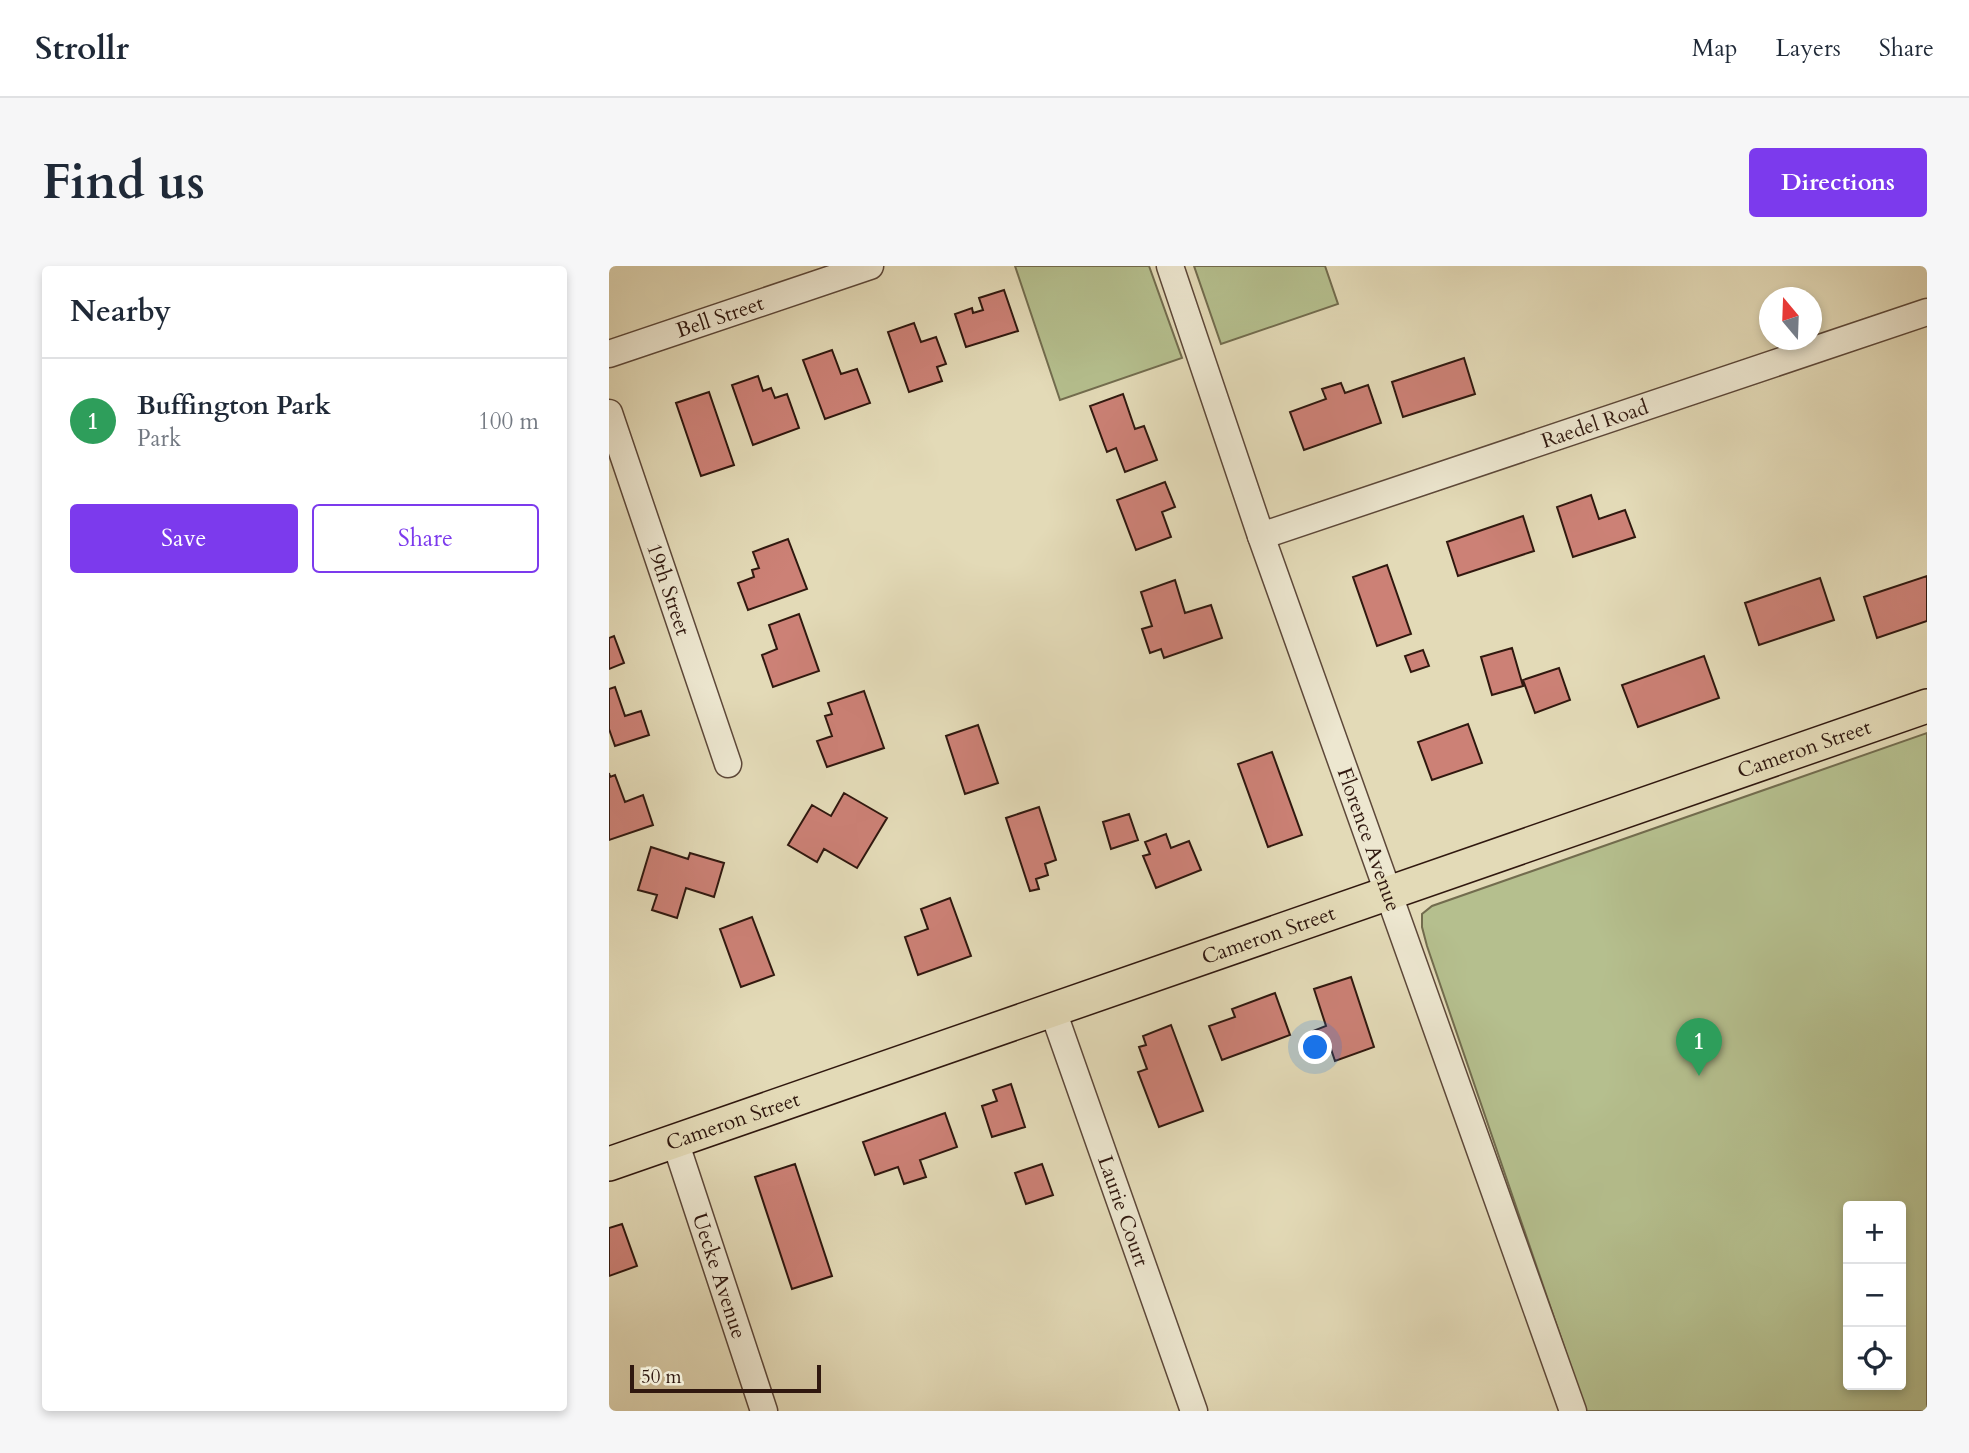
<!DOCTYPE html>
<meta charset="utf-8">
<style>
:root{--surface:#fff;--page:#f6f6f7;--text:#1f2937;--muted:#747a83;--line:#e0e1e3;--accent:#7c3aed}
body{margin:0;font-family:Cardo,serif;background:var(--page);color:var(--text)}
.controls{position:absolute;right:21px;bottom:21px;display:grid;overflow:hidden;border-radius:7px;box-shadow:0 4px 10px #0003}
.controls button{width:63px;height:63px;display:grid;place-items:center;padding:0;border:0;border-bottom:2px solid var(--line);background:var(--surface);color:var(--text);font:35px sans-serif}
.compass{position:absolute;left:1150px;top:21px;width:63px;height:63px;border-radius:50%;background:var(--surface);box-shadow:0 4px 10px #0003;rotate:341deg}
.scale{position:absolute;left:21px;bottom:18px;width:191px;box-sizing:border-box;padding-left:7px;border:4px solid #30180f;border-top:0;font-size:19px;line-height:24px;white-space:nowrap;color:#30180f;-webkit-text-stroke:5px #ede7d0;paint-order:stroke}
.you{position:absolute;left:707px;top:782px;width:24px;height:24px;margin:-18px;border:5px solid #fff;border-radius:50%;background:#1a73e8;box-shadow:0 0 0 10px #1a73e833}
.badge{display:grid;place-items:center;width:46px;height:46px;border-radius:50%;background:var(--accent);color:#fff;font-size:23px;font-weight:700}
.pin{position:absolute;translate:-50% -58px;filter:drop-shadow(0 2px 4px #0008)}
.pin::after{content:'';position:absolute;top:37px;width:24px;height:21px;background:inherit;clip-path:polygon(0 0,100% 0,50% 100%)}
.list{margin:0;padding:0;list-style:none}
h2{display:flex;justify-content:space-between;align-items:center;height:91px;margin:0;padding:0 28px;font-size:30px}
h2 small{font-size:23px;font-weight:400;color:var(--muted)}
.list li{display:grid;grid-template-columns:46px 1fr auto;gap:21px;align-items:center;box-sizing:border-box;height:126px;padding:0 28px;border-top:2px solid var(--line)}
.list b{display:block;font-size:26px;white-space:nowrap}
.list p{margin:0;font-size:23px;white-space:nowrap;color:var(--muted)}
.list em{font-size:23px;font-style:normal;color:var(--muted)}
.actions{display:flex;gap:14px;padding:21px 28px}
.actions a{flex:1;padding:16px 0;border:2px solid var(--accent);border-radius:7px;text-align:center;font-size:24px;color:var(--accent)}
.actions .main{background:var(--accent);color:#fff}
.icon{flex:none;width:38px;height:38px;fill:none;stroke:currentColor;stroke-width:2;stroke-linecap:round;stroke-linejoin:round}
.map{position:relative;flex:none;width:1318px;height:1145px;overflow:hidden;border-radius:7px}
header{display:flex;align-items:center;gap:42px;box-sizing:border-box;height:98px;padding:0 35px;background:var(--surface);border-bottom:2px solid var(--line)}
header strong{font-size:33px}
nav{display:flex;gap:38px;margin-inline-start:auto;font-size:24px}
.intro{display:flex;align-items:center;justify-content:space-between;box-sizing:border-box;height:168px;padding:0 42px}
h1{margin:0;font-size:49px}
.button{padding:18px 32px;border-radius:7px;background:var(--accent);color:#fff;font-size:24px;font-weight:700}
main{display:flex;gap:42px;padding:0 42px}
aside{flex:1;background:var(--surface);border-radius:7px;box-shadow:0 4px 10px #0003}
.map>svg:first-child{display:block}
</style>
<header>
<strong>Strollr</strong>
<nav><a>Map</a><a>Layers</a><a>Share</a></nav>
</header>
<div class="intro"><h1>Find us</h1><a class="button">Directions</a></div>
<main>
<aside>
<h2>Nearby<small></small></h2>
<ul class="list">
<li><span class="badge" style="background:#2e9e5b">1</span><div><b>Buffington Park</b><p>Park</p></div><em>100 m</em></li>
</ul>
<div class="actions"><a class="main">Save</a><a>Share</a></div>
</aside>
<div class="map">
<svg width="1318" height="1145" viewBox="0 0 1318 1145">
<rect width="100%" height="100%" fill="#e3dab7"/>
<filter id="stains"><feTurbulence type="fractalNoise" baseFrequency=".00286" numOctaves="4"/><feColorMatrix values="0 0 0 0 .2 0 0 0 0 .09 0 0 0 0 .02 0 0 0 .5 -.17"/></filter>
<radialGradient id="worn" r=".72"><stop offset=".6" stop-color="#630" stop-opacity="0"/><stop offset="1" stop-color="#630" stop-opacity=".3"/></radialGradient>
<path fill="#b5bf8e" stroke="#726c4e" stroke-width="2" fill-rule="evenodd" d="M 406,0 L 540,0 L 573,92 L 451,134 Z
M 585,0 L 716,0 L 729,38 L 612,78 Z
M 1318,467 L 1318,1145 L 977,1145 L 818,680 L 813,661 L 813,648 L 823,640 ZM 1239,940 L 1292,940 L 1292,1119 L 1239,1119 Z"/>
<path fill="#cc8176" stroke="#30180f" stroke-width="2" d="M 395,24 L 409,65 L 357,81 L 346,48 L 363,42 L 364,47 L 374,44 L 370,32 Z
M 305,57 L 312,76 L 327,71 L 337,98 L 328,101 L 333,115 L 300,126 L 279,66 Z
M 223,84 L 232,108 L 248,103 L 261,137 L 216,153 L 194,94 Z
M 855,92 L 866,128 L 794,151 L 783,116 Z
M 149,110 L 154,125 L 162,122 L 166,132 L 178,128 L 190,162 L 144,179 L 123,119 Z
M 732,117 L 736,127 L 759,119 L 772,157 L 695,184 L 681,146 L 717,133 L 713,123 Z
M 100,126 L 125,199 L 92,210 L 67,137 Z
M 514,128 L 526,163 L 535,160 L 548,194 L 516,206 L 507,182 L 498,186 L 481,140 Z
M 556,216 L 566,241 L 553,246 L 562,271 L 527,284 L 508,234 Z
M 982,229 L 990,253 L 1016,244 L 1026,271 L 964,291 L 948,241 Z
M 914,250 L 925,285 L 849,310 L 838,276 Z
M 179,273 L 198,323 L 139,344 L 129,317 L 145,311 L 143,304 L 150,302 L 144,286 Z
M 778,299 L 802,368 L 768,380 L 744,311 Z
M 1318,310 L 1318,355 L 1268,372 L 1255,331 Z
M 1211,312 L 1225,354 L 1150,379 L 1136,337 Z
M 566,314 L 576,347 L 602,339 L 613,372 L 555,392 L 552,383 L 541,387 L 533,363 L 543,360 L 532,326 Z
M 190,348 L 210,405 L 164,421 L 153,389 L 168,383 L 160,359 Z
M 5,370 L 15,397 L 0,403 L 0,372 Z
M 903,382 L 914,420 L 883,429 L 872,391 Z
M 814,384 L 820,400 L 802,406 L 796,390 Z
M 1095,390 L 1110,432 L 1029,461 L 1013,419 Z
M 950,402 L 961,434 L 926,447 L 914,414 Z
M 6,421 L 16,450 L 32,445 L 40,469 L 6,480 L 0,463 L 0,423 Z
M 255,425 L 275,482 L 218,501 L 208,475 L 223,470 L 216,450 L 223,448 L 219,437 Z
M 859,458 L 873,497 L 823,514 L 809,476 Z
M 369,459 L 389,517 L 356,528 L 337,470 Z
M 663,486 L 693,569 L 659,581 L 629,498 Z
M 0,507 L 1,511 L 6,509 L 16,536 L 34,529 L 44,559 L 0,574 Z
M 235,527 L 278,552 L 248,602 L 215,583 L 208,596 L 179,579 L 203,539 L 222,550 Z
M 430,541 L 447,594 L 436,598 L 439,609 L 427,613 L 430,623 L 421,625 L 397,552 Z
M 520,548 L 529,574 L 502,583 L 494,556 Z
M 557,568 L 562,582 L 580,575 L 592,604 L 547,622 L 534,590 L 541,588 L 536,576 Z
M 42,581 L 79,593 L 81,587 L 115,597 L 105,631 L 77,622 L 68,652 L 43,644 L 48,629 L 29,624 Z
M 341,632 L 362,690 L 309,709 L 296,671 L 319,663 L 312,643 Z
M 143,651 L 165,709 L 132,721 L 111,663 Z
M 742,711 L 765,781 L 726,795 L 722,783 L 711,787 L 704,765 L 717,760 L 705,723 Z
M 666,727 L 681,769 L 613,794 L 600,760 L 626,751 L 623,743 Z
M 562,759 L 594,845 L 550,861 L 529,806 L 538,803 L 530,781 L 537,779 L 534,770 Z
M 402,818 L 416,861 L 383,871 L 373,840 L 388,835 L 384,824 Z
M 336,847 L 348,881 L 311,894 L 317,911 L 295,918 L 289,901 L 266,909 L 254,876 Z
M 186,898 L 223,1010 L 183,1023 L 146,911 Z
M 433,898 L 444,929 L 417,938 L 406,907 Z
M 13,958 L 28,1000 L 0,1010 L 0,962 Z"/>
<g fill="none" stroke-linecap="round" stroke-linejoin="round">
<defs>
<g id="minor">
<path id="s1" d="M 561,0 L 652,270 L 964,1145"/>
<path id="s2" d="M 0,88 L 261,0"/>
<path id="s3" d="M 0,147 L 119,498"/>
<path id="s4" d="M 652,270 L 1318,46"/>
<path id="s5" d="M 444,745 L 585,1145"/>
<path id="s6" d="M 66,875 L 155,1145"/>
</g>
<g id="major">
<path id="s7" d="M 0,898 L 1318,440"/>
</g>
</defs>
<use href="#minor" stroke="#5d4839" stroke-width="29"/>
<use href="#major" stroke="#30180f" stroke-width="36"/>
<use href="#minor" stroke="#ede7d0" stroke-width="26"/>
<use href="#major" stroke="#e3dab7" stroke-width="33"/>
</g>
<g text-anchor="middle" stroke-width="7" stroke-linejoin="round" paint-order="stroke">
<g font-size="21" fill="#30180f" stroke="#ede7d0">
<text dy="7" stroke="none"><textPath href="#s2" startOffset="117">Bell Street</textPath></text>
<text dy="7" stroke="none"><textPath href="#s4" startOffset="352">Raedel Road</textPath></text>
<text dy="7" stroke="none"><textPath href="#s3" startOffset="186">19th Street</textPath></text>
<text dy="7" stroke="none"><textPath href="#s7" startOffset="1265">Cameron Street</textPath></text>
<text dy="7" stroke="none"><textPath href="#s1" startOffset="607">Florence Avenue</textPath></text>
<text dy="7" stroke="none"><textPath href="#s7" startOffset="698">Cameron Street</textPath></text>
<text dy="7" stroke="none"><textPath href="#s7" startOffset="131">Cameron Street</textPath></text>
<text dy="7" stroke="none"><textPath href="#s5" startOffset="212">Laurie Court</textPath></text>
<text dy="7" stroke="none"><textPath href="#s6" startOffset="142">Uecke Avenue</textPath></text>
</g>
</g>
<rect width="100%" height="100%" filter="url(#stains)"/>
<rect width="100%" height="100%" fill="url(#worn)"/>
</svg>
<div class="controls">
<button>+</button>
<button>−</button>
<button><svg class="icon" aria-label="locate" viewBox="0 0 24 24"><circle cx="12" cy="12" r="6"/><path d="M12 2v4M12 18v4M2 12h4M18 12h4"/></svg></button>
</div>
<svg class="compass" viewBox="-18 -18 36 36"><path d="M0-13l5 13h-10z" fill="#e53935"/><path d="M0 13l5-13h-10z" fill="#747a83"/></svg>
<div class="scale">50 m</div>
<div class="you"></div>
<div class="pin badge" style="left:1090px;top:810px;background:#2e9e5b">1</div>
</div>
</main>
